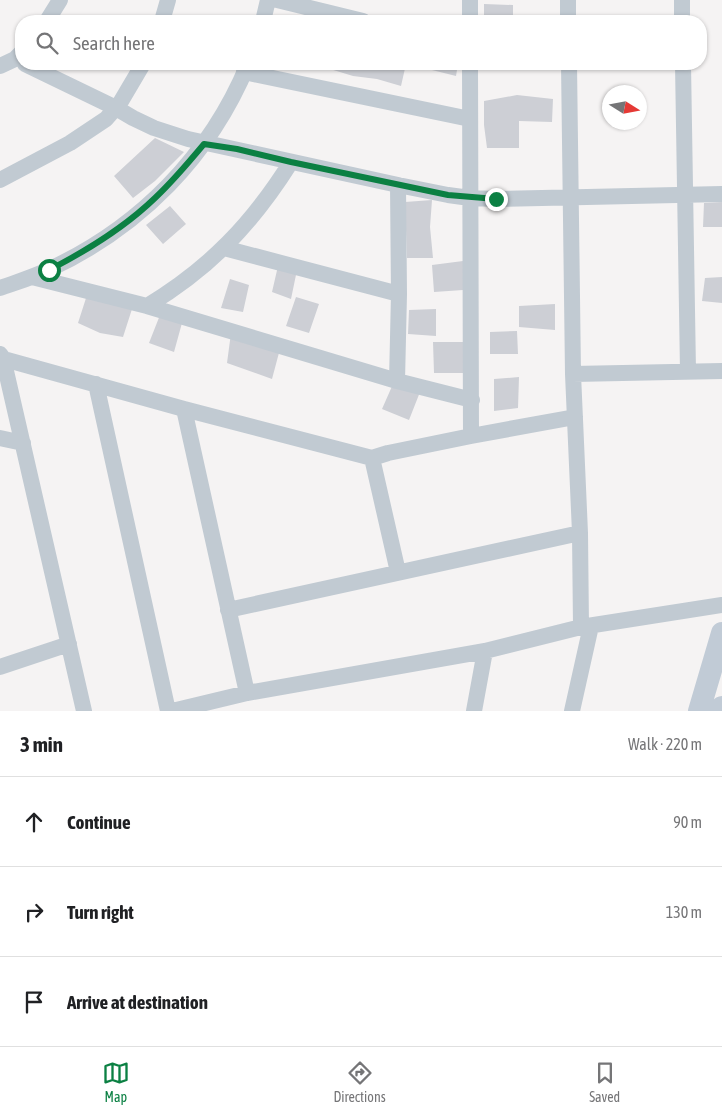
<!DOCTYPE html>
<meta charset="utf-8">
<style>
:root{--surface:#fff;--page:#f6f6f6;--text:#202124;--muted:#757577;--line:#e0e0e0;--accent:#0b8043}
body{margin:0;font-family:"Asap Condensed",sans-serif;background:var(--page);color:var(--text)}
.compass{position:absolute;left:602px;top:85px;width:45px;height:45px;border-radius:50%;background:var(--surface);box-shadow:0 1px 4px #0004;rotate:101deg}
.stop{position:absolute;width:15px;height:15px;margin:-11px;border:4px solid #0b8043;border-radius:50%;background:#fff}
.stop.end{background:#0b8043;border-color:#fff;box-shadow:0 1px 5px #0008}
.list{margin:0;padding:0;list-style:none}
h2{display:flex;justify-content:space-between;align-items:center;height:65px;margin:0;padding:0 20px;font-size:21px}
h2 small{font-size:16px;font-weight:400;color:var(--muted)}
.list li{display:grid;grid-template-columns:32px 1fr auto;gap:15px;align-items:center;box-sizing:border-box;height:90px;padding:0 20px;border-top:1px solid var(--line)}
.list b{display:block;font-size:19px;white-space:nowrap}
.list em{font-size:16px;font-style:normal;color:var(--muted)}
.icon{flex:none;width:28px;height:28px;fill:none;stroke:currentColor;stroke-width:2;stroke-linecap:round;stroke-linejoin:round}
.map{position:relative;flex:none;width:722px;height:711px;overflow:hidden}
.search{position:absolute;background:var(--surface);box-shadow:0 1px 4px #0004;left:15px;right:15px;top:15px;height:55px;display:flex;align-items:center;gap:12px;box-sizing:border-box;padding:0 18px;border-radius:20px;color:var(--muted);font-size:19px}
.sheet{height:335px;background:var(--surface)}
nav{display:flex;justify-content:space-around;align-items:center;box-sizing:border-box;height:70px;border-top:1px solid var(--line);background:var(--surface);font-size:14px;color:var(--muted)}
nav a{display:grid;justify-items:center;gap:2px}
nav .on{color:var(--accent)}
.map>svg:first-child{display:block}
</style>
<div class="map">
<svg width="722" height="711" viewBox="0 0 722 711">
<rect width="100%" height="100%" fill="#f5f3f3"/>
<path fill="#cdcfd5" d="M 484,4 L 513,5 L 513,21 L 484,21 Z
M 331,64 L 406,64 L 401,86 L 377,79 L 353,76 L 330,69 Z
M 429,64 L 458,64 L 456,76 L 428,69 Z
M 517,95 L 553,99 L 552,122 L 519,121 L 519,148 L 487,148 L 484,125 L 484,101 Z
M 155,138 L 184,152 L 155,181 L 133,198 L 114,176 Z
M 432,200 L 430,227 L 433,258 L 407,258 L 405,202 Z
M 722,202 L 722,227 L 703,227 L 704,203 Z
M 170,206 L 186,224 L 163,244 L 146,225 Z
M 463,261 L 463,290 L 434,292 L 432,265 Z
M 278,266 L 297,270 L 291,299 L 272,292 Z
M 722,277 L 722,303 L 702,301 L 705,278 Z
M 230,279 L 249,285 L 243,312 L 221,308 Z
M 87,295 L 132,309 L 123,337 L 100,333 L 78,323 Z
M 296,297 L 319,304 L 309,333 L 286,326 Z
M 555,304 L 555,330 L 519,327 L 519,306 Z
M 436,309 L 436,336 L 408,334 L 409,310 Z
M 160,315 L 182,323 L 174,352 L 149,343 Z
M 517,331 L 518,354 L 490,354 L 490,332 Z
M 231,333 L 280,349 L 272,379 L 227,363 Z
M 433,342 L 464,342 L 464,373 L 434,373 Z
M 519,377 L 518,408 L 494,411 L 494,379 Z
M 393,384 L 420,392 L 409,420 L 382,409 Z"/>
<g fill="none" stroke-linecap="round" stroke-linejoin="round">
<path stroke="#c1cad2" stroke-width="16" d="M 277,0 L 363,21
M 568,0 L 568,21
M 682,0 L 682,21
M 47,21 L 60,0
M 162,21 L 168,0
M 263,21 L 268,0
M 470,21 L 470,0
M 25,64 L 116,108 L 133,118 L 154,128 L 188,139 L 398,185 L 448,195 L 470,198 L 496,199 L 722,194
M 470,64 L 471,436
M 569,64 L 573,374 L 580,533 L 581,627
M 683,64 L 688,371
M 0,66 L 15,59 L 21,53
M 244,72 L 470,119
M 0,180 L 70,143 L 106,119 L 120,103 L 143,64
M 224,248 L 399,294
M 32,277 L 147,306 L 397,381 L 472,400
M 0,288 C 17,282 34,277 50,269 C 140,227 210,156 248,64
M 147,306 C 210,268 252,224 291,162
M 0,354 L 3,358 L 84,711
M 0,358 L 184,409 L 372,458 L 388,453 L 471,436 L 575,417
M 573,374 L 722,371
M 397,381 L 399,294 L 398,185
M 96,384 L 168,711
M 184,409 L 247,693
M 0,438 L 23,443
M 372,458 L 398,572
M 228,610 L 580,533
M 0,667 L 69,644
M 172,711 L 247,693 L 485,651 L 581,627 L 722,605
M 474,711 L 485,651
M 572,711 L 591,626"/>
<path stroke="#c1cbd6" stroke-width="22" d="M 699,711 L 722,633
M 721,711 L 722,707"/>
</g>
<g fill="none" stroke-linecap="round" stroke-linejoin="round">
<path stroke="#0b8043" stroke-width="6" d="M 49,270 C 88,250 124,228 155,198 C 173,181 189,162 204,144 L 237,149 L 291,162 L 448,195 L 496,199"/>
</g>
</svg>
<svg class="compass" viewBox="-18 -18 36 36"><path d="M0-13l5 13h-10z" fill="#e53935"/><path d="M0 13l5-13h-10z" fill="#757577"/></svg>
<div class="stop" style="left:49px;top:270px"></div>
<div class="stop end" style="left:496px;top:199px"></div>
<div class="search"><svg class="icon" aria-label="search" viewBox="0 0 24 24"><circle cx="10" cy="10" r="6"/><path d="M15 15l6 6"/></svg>Search here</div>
</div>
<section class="sheet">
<h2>3 min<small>Walk · 220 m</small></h2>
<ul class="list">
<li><svg class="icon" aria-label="ahead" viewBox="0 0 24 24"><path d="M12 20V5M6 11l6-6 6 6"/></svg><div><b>Continue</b></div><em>90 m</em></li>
<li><svg class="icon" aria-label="right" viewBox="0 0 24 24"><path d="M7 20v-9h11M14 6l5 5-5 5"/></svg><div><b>Turn right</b></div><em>130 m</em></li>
<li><svg class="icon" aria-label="arrive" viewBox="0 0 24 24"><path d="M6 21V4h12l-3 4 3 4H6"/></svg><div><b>Arrive at destination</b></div></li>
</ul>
</section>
<nav>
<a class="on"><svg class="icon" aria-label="map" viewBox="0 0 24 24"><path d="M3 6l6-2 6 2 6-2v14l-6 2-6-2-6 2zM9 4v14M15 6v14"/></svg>Map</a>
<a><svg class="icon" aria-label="directions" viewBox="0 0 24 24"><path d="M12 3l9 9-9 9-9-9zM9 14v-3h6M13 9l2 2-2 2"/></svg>Directions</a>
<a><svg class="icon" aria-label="saved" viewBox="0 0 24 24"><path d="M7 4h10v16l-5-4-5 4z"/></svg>Saved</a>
</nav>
